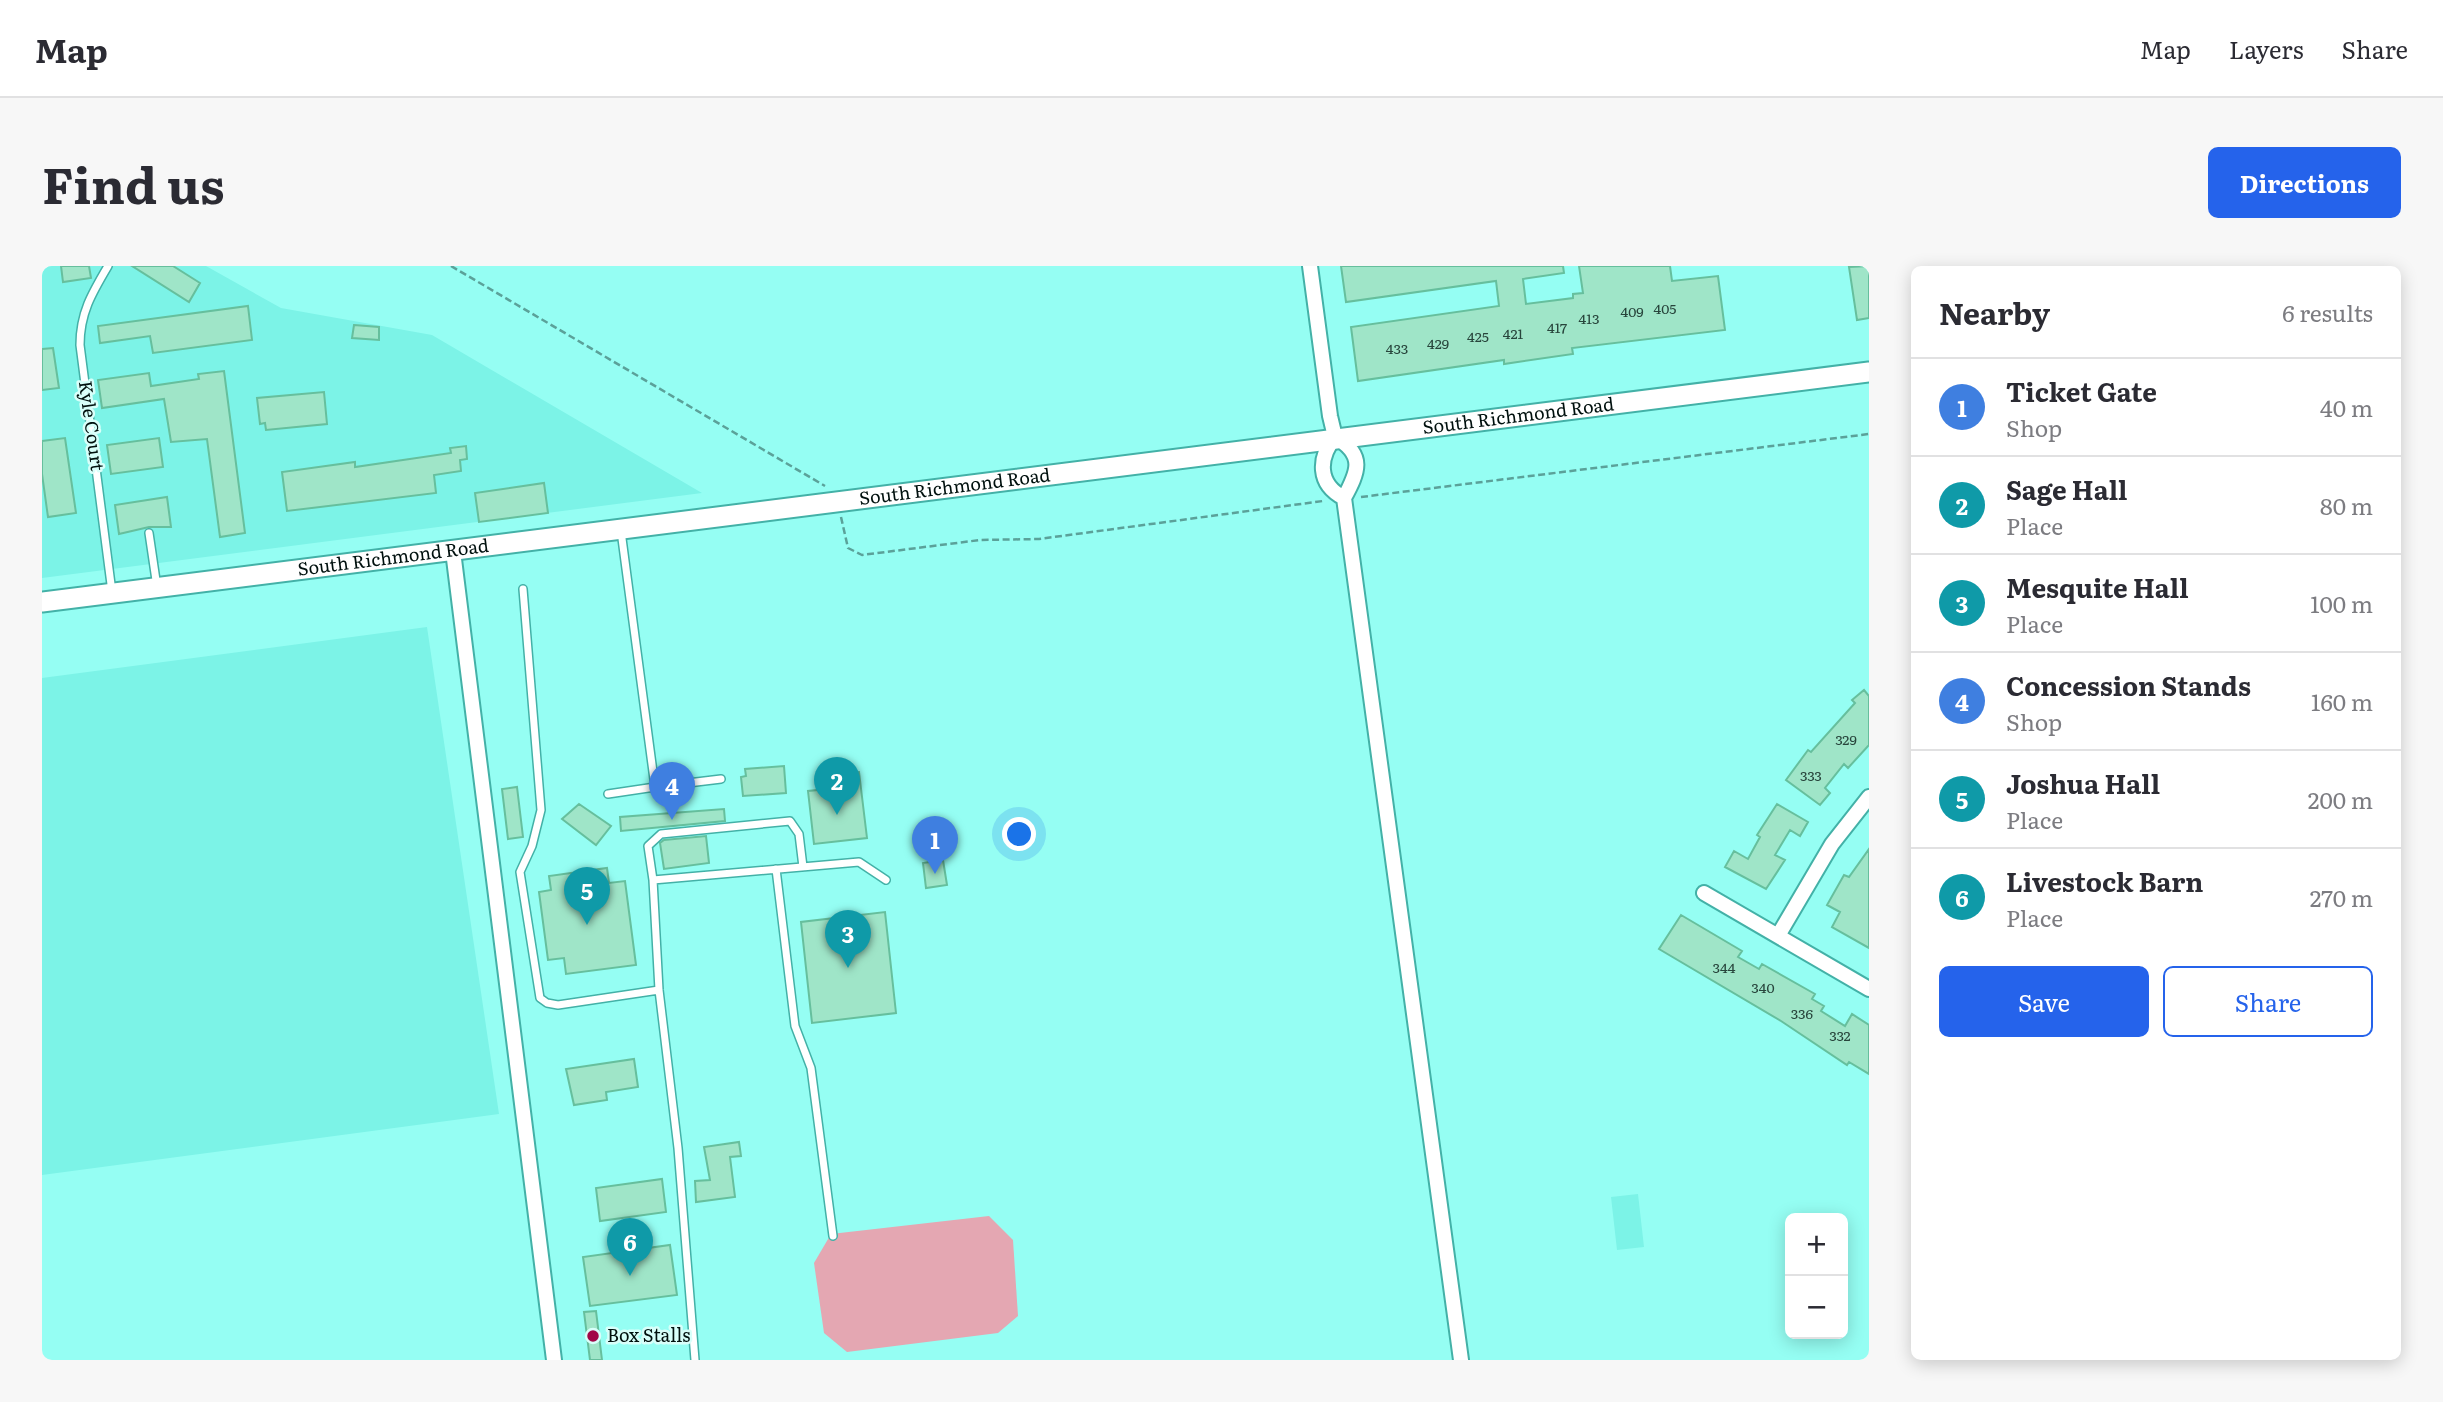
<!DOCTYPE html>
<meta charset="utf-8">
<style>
:root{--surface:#fff;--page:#f7f7f7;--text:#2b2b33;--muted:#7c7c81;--line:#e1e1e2;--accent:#2563eb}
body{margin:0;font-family:Literata,serif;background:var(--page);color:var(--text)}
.controls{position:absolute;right:21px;bottom:21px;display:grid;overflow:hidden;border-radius:10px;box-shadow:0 4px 18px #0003}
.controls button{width:63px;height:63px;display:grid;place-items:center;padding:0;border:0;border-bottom:2px solid var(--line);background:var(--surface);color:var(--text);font:35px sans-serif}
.you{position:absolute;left:978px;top:569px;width:24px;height:24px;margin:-18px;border:5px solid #fff;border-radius:50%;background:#1a73e8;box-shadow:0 0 0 10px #1a73e833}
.badge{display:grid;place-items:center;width:46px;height:46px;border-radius:50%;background:var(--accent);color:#fff;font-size:23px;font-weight:700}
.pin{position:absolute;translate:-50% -58px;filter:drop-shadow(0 2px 4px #0008)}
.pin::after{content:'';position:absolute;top:37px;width:24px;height:21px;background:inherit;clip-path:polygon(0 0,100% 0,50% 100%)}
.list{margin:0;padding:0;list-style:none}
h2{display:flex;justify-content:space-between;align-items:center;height:91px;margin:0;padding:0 28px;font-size:30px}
h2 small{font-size:23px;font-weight:400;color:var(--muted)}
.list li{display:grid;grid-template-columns:46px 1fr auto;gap:21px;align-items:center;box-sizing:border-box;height:98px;padding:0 28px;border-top:2px solid var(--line)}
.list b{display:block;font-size:26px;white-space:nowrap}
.list p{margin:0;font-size:23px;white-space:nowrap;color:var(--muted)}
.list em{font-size:23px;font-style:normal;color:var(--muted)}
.actions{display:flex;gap:14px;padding:21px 28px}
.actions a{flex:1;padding:16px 0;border:2px solid var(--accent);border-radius:10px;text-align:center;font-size:24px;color:var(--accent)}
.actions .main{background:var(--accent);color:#fff}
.map{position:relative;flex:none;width:1827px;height:1094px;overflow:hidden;border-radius:10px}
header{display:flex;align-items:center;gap:42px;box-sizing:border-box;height:98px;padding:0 35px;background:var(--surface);border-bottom:2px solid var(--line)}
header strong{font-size:33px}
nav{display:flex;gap:38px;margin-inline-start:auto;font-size:24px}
.intro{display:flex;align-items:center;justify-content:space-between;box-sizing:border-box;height:168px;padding:0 42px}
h1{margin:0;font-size:49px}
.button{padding:18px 32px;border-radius:10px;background:var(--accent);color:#fff;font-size:24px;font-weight:700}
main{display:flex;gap:42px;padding:0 42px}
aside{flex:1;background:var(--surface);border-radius:10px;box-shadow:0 4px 18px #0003}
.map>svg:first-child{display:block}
</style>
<header>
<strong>Map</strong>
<nav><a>Map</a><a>Layers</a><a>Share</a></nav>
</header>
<div class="intro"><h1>Find us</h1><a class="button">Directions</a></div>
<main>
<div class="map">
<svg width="1827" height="1094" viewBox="0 0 1827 1094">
<rect width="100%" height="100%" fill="#95fef3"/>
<path fill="#7cf3e7" d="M 0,0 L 164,0 L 239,42 L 390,69 L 660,227 L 0,312 Z
M 385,361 L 457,848 L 0,909 L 0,412 Z
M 1596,928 L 1602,981 L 1575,984 L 1569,931 Z"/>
<path fill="#e4a7b2" d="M 947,950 L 971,974 L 976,1050 L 956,1067 L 805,1086 L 782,1067 L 772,997 L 789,968 Z"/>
<path fill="#9fe5c8" stroke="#66bf9d" stroke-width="2" d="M 19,0 L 47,0 L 49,12 L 21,16 Z
M 90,0 L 131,0 L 158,17 L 147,36 Z
M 1299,0 L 1521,0 L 1522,7 L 1481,13 L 1484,38 L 1531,32 L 1531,28 L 1541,27 L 1537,0 L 1628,0 L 1630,15 L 1676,10 L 1683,64 L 1530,82 L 1531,88 L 1462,98 L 1462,94 L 1316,115 L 1309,61 L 1457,40 L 1454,15 L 1304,36 Z
M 1827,0 L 1827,52 L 1815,54 L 1807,1 Z
M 206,40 L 210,74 L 111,87 L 108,70 L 58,77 L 56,60 Z
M 312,59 L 337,61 L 337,74 L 310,72 Z
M 11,82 L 17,122 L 0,124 L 0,83 Z
M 182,105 L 203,267 L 178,271 L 165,173 L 129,176 L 122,133 L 60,142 L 56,114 L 107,107 L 109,120 L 157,113 L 156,108 Z
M 282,126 L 285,158 L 224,164 L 223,157 L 218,158 L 215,132 Z
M 23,172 L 34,247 L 6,251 L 0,208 L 0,175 Z
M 117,172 L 121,201 L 69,208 L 65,179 Z
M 424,180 L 425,193 L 418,194 L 419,205 L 392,209 L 394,227 L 245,245 L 240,206 L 313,196 L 313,201 L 409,187 L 408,182 Z
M 502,217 L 506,247 L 437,256 L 433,227 Z
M 125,231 L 129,261 L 107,261 L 77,268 L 73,239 Z
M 1822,424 L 1827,430 L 1827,479 L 1806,502 L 1802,498 L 1783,522 L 1788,527 L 1778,539 L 1744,514 L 1766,484 L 1769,486 L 1813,437 L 1810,434 Z
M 742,500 L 744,527 L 701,530 L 699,511 L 704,510 L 703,503 Z
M 817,506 L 825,572 L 772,578 L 766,525 L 786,523 L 784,509 Z
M 475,521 L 481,571 L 466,573 L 460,523 Z
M 537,538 L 569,560 L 554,579 L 520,553 Z
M 1735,538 L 1766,556 L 1758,570 L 1748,564 L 1733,589 L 1743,594 L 1724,623 L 1683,601 L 1692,585 L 1706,593 L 1718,571 L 1715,569 Z
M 682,543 L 683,555 L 579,565 L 578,551 Z
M 664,570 L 667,597 L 622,603 L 618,577 L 622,574 Z
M 1827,583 L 1827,682 L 1790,661 L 1798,646 L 1785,639 L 1802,609 L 1807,611 Z
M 901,594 L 905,619 L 884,622 L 881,597 Z
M 565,602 L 567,617 L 583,615 L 594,699 L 524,708 L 522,692 L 506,694 L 497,626 L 509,624 L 507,610 Z
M 843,646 L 854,747 L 770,757 L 759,656 Z
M 1639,649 L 1700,685 L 1696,691 L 1717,703 L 1720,698 L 1773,728 L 1770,733 L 1782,740 L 1779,745 L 1803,760 L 1810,748 L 1827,759 L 1827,808 L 1807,796 L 1805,799 L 1739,755 L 1617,683 Z
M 592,793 L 596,821 L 564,826 L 565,834 L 532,839 L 524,803 Z
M 697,876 L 699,890 L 688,891 L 693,931 L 654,936 L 653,915 L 668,914 L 662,881 Z
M 620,913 L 624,946 L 558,955 L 554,922 Z
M 628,979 L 635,1029 L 548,1040 L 541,991 Z
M 554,1045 L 560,1094 L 548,1094 L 542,1046 Z"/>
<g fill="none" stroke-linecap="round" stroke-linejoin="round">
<defs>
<path id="service" d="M 66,0 C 50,27 38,47 38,79 L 70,326
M 579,265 L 613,521 L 679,513
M 107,267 L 115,321
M 481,323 L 499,544 L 490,580 L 478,606 L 498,732 L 505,737 L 516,739 L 617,724
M 566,528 L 613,521
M 734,603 L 753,760 L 769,802 L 791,970
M 611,614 L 606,580 L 619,568 L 748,555 L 757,568 L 761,601
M 653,1094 L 636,882 L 617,724 L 611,614 L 817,596 L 844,614"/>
<path id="minor" d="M 1268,0 L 1288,150 L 1293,171
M 1293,171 C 1324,189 1316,206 1302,232 L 1419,1094
M 1293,171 C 1276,192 1275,218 1302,232
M 411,285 L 512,1094
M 1662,627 L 1827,723
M 1737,668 L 1790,578 L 1827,531"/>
<g id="tertiary">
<path id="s1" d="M 0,336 L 1827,106"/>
</g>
</defs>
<use href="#service" stroke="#43b1a7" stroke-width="10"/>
<use href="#minor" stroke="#43b1a7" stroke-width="18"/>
<use href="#tertiary" stroke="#43b1a7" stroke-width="23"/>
<path stroke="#5ba199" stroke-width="2.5" stroke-dasharray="7 3.5" stroke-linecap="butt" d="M 409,0 L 783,220
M 1319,231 L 1827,168
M 799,251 L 806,282 L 820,289 L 938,274 L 997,273 L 1281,235"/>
<use href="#service" stroke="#fff" stroke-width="7"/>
<use href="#minor" stroke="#fff" stroke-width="14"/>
<use href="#tertiary" stroke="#fff" stroke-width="19"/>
</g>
<circle fill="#a10747" stroke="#d8fffa" stroke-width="2.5" cx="551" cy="1070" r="7"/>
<g text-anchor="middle" stroke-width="5" stroke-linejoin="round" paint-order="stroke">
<g font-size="14" fill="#28453c">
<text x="1623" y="48">405</text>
<text x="1590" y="51">409</text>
<text x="1547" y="58">413</text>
<text x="1515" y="67">417</text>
<text x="1471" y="73">421</text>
<text x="1436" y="76">425</text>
<text x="1396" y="83">429</text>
<text x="1355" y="88">433</text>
<text x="1804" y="479">329</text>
<text x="1769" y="515">333</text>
<text x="1682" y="707">344</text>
<text x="1721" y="727">340</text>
<text x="1760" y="753">336</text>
<text x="1798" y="775">332</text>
</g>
<g font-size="18" fill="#00100e" stroke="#d8fffa">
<text dy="6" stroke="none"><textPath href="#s1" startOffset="1488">South Richmond Road</textPath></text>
<text transform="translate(49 160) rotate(82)" y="6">Kyle Court</text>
<text dy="6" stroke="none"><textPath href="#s1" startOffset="920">South Richmond Road</textPath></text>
<text dy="6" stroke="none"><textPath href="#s1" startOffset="354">South Richmond Road</textPath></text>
</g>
<g font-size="18" fill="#00100e" stroke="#d8fffa" text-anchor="start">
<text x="565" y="1076">Box Stalls</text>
</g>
</g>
</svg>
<div class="controls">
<button>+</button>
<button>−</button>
</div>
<div class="you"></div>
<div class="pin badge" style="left:893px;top:608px;background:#3f7fe0">1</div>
<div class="pin badge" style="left:795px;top:549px;background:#0f9aa8">2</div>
<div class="pin badge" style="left:806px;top:702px;background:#0f9aa8">3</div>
<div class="pin badge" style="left:630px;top:554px;background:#3f7fe0">4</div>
<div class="pin badge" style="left:545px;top:659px;background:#0f9aa8">5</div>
<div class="pin badge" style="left:588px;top:1010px;background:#0f9aa8">6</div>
</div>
<aside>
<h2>Nearby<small>6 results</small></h2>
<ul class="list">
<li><span class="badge" style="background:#3f7fe0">1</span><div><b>Ticket Gate</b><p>Shop</p></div><em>40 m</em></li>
<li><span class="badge" style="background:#0f9aa8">2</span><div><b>Sage Hall</b><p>Place</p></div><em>80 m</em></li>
<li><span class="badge" style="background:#0f9aa8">3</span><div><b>Mesquite Hall</b><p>Place</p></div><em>100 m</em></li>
<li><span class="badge" style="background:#3f7fe0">4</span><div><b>Concession Stands</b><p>Shop</p></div><em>160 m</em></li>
<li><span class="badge" style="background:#0f9aa8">5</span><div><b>Joshua Hall</b><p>Place</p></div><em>200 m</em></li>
<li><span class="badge" style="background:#0f9aa8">6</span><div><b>Livestock Barn</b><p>Place</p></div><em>270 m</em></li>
</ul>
<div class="actions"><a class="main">Save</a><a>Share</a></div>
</aside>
</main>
